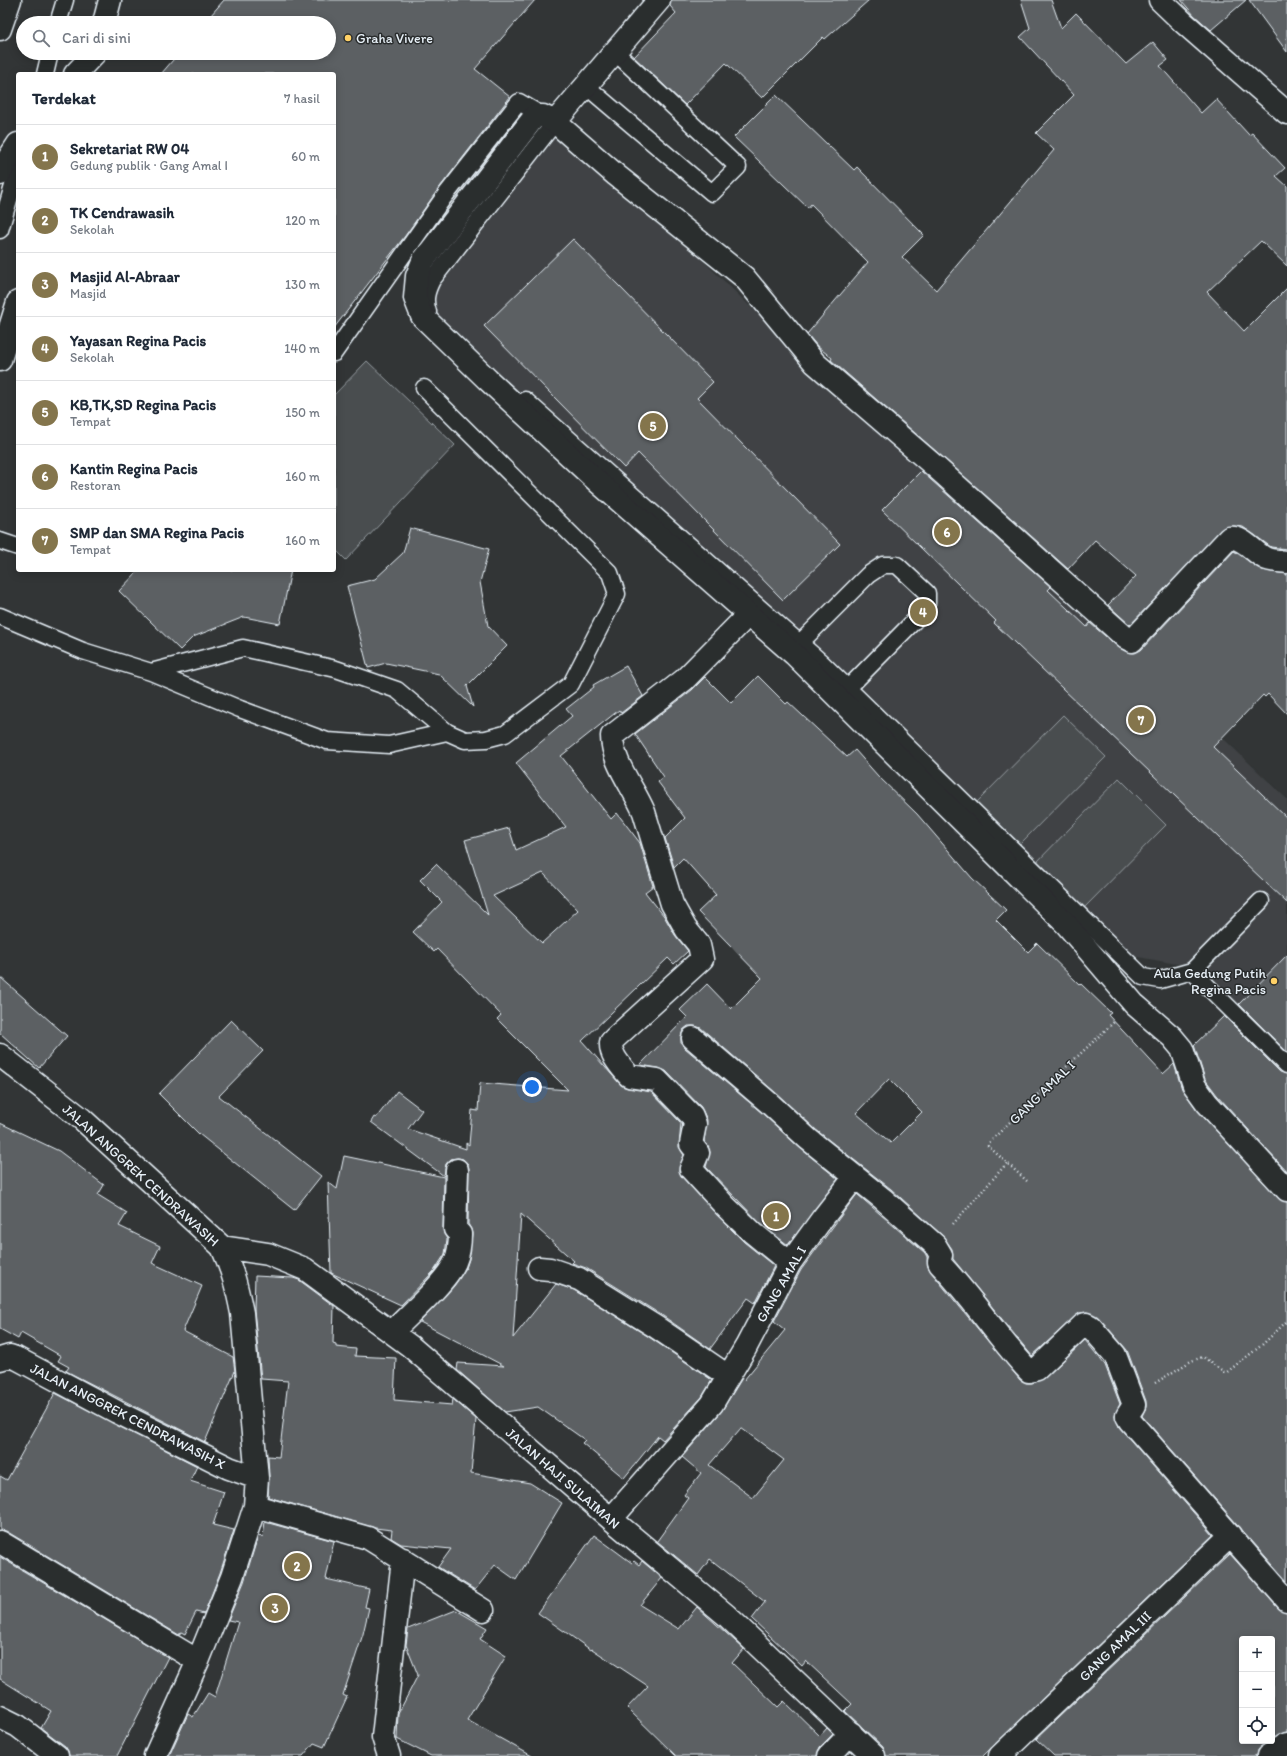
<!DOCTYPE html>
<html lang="id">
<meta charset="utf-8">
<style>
:root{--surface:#fff;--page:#f2f2f3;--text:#1f2937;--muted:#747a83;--line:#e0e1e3;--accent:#84754c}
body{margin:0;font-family:Itim,sans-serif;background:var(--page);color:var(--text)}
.controls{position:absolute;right:12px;bottom:12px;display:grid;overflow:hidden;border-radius:4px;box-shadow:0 2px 10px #0003}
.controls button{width:36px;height:36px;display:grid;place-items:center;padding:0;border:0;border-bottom:1px solid var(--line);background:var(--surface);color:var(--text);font:20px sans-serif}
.you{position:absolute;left:532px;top:1087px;width:14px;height:14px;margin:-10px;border:3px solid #fff;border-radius:50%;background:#1a73e8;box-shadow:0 0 0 6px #1a73e833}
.badge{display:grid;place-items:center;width:26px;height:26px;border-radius:50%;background:var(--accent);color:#fff;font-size:13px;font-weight:700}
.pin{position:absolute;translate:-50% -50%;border:2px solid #fff;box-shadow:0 1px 4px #0006}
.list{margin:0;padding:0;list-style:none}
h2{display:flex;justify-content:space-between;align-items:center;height:52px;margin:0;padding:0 16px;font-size:17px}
h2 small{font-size:13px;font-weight:400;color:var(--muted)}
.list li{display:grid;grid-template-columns:26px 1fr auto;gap:12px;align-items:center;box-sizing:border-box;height:64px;padding:0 16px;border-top:1px solid var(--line)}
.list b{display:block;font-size:15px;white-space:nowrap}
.list p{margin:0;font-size:13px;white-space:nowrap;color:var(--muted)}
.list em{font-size:13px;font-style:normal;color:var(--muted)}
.icon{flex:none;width:22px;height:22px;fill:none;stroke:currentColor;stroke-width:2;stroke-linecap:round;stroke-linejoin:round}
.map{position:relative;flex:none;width:1287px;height:1756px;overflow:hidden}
.search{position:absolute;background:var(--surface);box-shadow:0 2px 10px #0003;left:16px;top:16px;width:320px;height:44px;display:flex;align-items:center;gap:10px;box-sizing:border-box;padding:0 14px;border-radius:22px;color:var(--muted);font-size:15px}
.panel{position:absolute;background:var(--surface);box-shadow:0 2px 10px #0003;left:16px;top:72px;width:320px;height:500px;border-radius:4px}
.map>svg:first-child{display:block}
</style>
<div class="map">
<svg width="1287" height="1756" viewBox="0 0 1287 1756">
<rect width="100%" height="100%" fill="#323536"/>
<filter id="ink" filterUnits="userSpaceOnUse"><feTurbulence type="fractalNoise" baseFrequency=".025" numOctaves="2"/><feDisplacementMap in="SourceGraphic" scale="8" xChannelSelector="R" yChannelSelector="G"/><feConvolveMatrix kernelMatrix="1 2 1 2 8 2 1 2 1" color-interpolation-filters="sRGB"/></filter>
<g filter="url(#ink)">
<path fill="#3f4244" d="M 549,112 L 841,394 L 1046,570 L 1287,799 L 1287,1072 L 1182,965 L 1127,955 L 1114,961 L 438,328 L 424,273 Z"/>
<path fill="#494d4f" stroke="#989fa4" d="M 367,361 L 455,445 L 346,560 L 334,548 L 334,395 Z
M 1063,715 L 1106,757 L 1018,846 L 975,804 Z
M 1119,778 L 1166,825 L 1079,913 L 1032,867 Z"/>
<path fill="#5c6063" stroke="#e8f1f8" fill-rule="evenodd" d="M 224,0 L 535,0 L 475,69 L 510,97 L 437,191 L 405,236 L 334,328 L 334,74 L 161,74 L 179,53 L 329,53 L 329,23 L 204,23 Z
M 671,0 L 869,0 L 825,39 L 823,37 L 762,98 L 726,63 L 685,105 L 634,57 L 676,13 L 670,6 Z
M 1021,0 L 1051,0 L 1061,28 L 1076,13 L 1126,64 L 1153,42 L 1168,60 L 1160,66 L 1201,113 L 1216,99 L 1249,135 L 1252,133 L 1285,168 L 1276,176 L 1287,186 L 1287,266 L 1261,241 L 1207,292 L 1244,331 L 1287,288 L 1287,549 L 1271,547 L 1243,527 L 1234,526 L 1224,527 L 1130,625 L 1108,605 L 1136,576 L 1095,540 L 1068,569 L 946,460 L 831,360 L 832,358 L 818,347 L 807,334 L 868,262 L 811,204 L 808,208 L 734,137 L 776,95 L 854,170 L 857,167 L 924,235 L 902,257 L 936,290 L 1054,150 L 1036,133 L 1074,95 L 1020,37 L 1030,28 Z
M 1181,0 L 1246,0 L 1211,30 L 1194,15 Z
M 1249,0 L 1287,0 L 1287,52 Z
M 573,239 L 713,382 L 697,398 L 840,544 L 783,600 L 638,453 L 624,468 L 484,326 Z
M 921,471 L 1051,587 L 1048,590 L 1087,627 L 1090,623 L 1118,647 L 1127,652 L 1135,653 L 1141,650 L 1234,551 L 1262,570 L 1287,574 L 1287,714 L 1268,694 L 1265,697 L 1263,695 L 1213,747 L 1287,818 L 1287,903 L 994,623 L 996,621 L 882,510 Z
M 410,528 L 489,549 L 480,582 L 488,626 L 507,646 L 467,686 L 473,707 L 439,674 L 386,663 L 368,668 L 347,586 L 375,579 L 403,553 Z
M 139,570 L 291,570 L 280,624 L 244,617 L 193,637 L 180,650 L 119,591 Z
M 626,666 L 643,696 L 621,713 L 619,710 L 561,756 L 611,819 L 617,813 L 640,843 L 653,886 L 645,892 L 664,916 L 675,935 L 688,951 L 674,964 L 668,958 L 582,1041 L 620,1084 L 627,1088 L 651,1092 L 681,1123 L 679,1147 L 684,1155 L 679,1171 L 682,1177 L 717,1215 L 744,1242 L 774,1266 L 755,1303 L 748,1298 L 710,1349 L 663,1316 L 586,1268 L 572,1263 L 574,1261 L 521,1214 L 513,1338 L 556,1284 L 574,1290 L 649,1337 L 712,1380 L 702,1397 L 663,1440 L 658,1436 L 624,1478 L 582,1443 L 585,1440 L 538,1407 L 505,1412 L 457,1370 L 458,1363 L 504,1366 L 420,1322 L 454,1286 L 466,1268 L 469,1259 L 472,1234 L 471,1229 L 468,1224 L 469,1170 L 468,1164 L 463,1159 L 458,1158 L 451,1159 L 446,1164 L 444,1176 L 371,1122 L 374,1117 L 376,1118 L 397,1091 L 422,1110 L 408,1129 L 466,1149 L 466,1143 L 469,1145 L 472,1110 L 478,1111 L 480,1083 L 568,1090 L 497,1019 L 501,1015 L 437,949 L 434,952 L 413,932 L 442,902 L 420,880 L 436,864 L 488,915 L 465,840 L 509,828 L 516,850 L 566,827 L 516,763 L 572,716 L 566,709 L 594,687 L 593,685 ZM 543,873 L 578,910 L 542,943 L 493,896 Z
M 758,676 L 786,704 L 788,702 L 847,757 L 855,750 L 878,776 L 917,814 L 972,878 L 1006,910 L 996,920 L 1028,952 L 1037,943 L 1080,985 L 1081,984 L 1111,1013 L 1108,1015 L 1163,1074 L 1174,1064 L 1182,1089 L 1197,1110 L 1278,1198 L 1287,1202 L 1287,1581 L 1142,1416 L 1146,1407 L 1146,1401 L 1127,1350 L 1099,1318 L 1087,1312 L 1079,1313 L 1032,1356 L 953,1259 L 952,1249 L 943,1236 L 891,1189 L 816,1130 L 777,1094 L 701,1028 L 695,1026 L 688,1026 L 683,1030 L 681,1036 L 681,1043 L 685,1048 L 761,1112 L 800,1148 L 838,1179 L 788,1245 L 761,1224 L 706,1167 L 710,1152 L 704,1141 L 707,1120 L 701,1107 L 666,1071 L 659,1068 L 640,1065 L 687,1017 L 680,1010 L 707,984 L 731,1009 L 762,978 L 698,912 L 716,895 L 683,858 L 674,867 L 665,838 L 685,818 L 658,782 L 664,777 L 635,734 L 692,690 L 705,677 L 731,703 ZM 889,1079 L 922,1112 L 891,1143 L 856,1113 Z
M 1287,955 L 1287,1052 L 1239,1004 Z
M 0,977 L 67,1036 L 39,1068 L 0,1033 Z
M 1224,1016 L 1280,1072 L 1287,1074 L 1287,1172 L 1217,1095 L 1205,1079 L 1194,1045 Z
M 231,1020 L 263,1051 L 219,1096 L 321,1176 L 294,1210 L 199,1134 L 159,1094 Z
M 0,1123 L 59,1151 L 104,1185 L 98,1195 L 127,1213 L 119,1226 L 160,1246 L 152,1263 L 202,1286 L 183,1331 L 233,1357 L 235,1371 L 205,1442 L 66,1371 L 69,1367 L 58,1361 L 61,1356 L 21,1333 L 18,1339 L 0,1329 Z
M 344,1156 L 444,1177 L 443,1229 L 444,1234 L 447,1239 L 445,1254 L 434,1271 L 401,1305 L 331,1273 L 328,1182 L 337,1189 Z
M 857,1194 L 925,1253 L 927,1257 L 928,1267 L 931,1272 L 1020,1380 L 1026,1383 L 1032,1383 L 1045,1378 L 1085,1340 L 1105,1365 L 1120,1404 L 1115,1415 L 1119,1427 L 1213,1535 L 983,1756 L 886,1756 L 883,1747 L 845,1711 L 852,1704 L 806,1661 L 802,1666 L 752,1619 L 765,1602 L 710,1559 L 698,1575 L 657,1541 L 688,1498 L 684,1495 L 701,1473 L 682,1457 L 721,1412 L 742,1378 L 744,1380 L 785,1330 L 774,1321 L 801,1270 ZM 741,1428 L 784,1460 L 753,1498 L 709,1465 Z
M 255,1276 L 293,1278 L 299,1280 L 334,1306 L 333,1343 L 336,1344 L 336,1347 L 356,1349 L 355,1356 L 396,1358 L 394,1400 L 452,1405 L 453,1399 L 476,1419 L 471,1473 L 530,1483 L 562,1503 L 516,1580 L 495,1565 L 475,1590 L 438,1567 L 451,1549 L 401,1544 L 391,1538 L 392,1530 L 375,1528 L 268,1497 L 269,1477 L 268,1456 L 279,1457 L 288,1381 L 261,1379 L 254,1310 Z
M 55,1393 L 197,1466 L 190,1481 L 224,1492 L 213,1525 L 234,1530 L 220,1573 L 204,1614 L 196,1612 L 185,1634 L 181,1632 L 179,1635 L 6,1531 L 0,1530 L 0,1476 L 7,1480 Z
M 265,1522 L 334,1541 L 326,1579 L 369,1589 L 365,1607 L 369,1608 L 363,1634 L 343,1695 L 347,1697 L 324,1747 L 314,1743 L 303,1756 L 169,1756 L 188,1714 L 193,1717 L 208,1693 L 215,1697 L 238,1622 L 228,1620 L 244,1582 L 258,1536 L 263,1537 Z
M 594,1535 L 632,1563 L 634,1561 L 639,1565 L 642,1561 L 662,1578 L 640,1605 L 679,1629 L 697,1607 L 744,1649 L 732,1663 L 778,1707 L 784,1701 L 820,1736 L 827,1728 L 833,1734 L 820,1747 L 817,1756 L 676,1756 L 627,1708 L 648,1686 L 592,1649 L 591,1650 L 538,1613 Z
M 1230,1554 L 1278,1608 L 1287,1612 L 1287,1732 L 1272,1739 L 1272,1639 L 1242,1639 L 1242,1741 L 1268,1741 L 1257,1750 L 1256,1756 L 1054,1756 L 1036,1739 Z
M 0,1557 L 168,1657 L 117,1756 L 69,1756 L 68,1751 L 65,1746 L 41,1728 L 51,1711 L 0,1679 Z
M 456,1610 L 487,1628 L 480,1639 L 506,1656 L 467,1720 L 532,1756 L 431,1756 L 397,1739 L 398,1714 L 418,1675 L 406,1645 L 408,1629 Z"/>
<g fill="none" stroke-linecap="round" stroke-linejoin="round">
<defs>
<path id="service" d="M 58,23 L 65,0
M 45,74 L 50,53
M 586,86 L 712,193 L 738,167 L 615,52
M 0,230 L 18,169
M 428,312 C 424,300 426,292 432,280 L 555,122
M 334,353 L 444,197 L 519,102 L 543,116
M 525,400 L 821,662 L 1143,977 L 1160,980 L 1192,971 L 1261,901
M 0,541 L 18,547
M 0,616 L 83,651 L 151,672 L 240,709 L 327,741 L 389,745 L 447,732
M 800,643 L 868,575 L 883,565 L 897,565 L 927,593 L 927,603 L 923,612 L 848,688
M 151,672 L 243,648 L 336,669 L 397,690 L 447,732 L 465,740 L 486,739 L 505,734 L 571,684 L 617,594 L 610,573 L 424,388
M 1192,971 L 1287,1065"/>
<path id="minor" d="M 1160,0 L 1183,22 L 1287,113
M 555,122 L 659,0
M 1287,562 C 1280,561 1270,561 1265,558 C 1253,552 1243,536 1229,538 L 1132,641 L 1126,638 L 938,469 L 815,363 L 744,277 L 616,175 L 555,122 L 543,116 L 535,116 L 423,261 L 417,276 L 415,298 L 422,316 L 488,380 L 598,482 L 794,654 L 1066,924 L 1134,1004 L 1172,1037 L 1182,1049 L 1194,1085 L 1207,1103 L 1287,1190
M 748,615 L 684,680 L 612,736 C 612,762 634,788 644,812 L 672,904 L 686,929 L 699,945 L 702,959 L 615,1038 L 611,1042 C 610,1056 621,1066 629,1076 L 657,1080 L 692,1116 L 695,1124 L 691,1144 L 698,1153 L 691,1169 L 726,1207 L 753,1233 L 790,1263
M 693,1038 L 769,1103 L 808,1139 L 883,1199 L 935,1245 L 941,1255 L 939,1262 L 940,1264 C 972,1297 997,1337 1029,1371 L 1037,1369 L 1083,1325 L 1086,1324 L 1090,1326 L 1115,1355 L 1117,1360 L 1134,1405 L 1127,1416 L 1130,1421 L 1287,1600
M 0,1055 L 82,1119 L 222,1247 C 233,1271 237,1288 242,1313 L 257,1478 L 255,1506 L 232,1577 L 198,1661 L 155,1756
M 222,1247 L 268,1254 L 305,1269 L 410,1346 L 611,1519 L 726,1615 L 874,1756
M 539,1268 L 550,1269 L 579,1279 L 656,1327 L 728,1376
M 392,1332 C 409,1315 446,1282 455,1262 C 459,1253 460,1243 460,1234 L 455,1229 L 457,1170
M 0,1359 L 10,1356 L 18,1359 L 117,1412 L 229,1468 L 257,1478
M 255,1506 L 368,1538 L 483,1610
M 611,1519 L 712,1404 L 746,1347 L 790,1263 L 822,1219 L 855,1177
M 0,1542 L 198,1661
M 0,1717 L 18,1726 L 57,1756
M 389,1756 L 383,1737 L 403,1559
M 829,1756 L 851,1733
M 1000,1756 L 1231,1535
M 1268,1756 L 1287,1744"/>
<path id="trunk" d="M 104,23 L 110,0
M 0,360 L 18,302"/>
<path id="motorway" d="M 0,29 L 10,0
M 75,74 L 95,53
M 0,174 L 5,164 L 18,144"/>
</defs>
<use href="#service" stroke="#e8f1f8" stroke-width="19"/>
<use href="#minor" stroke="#e8f1f8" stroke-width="25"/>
<use href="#trunk" stroke="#e8f1f8" stroke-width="25"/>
<use href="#motorway" stroke="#e8f1f8" stroke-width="25"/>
<path stroke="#e8f1f8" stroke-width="2.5" stroke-dasharray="1 3" stroke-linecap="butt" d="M 1027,1181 L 988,1146 L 989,1143 L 1044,1088 L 1115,1021
M 953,1224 L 1007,1163
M 1155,1383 L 1191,1361 L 1203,1357 L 1224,1372 L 1227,1372 L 1262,1345 L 1287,1321"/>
<use href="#service" stroke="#2a2d2e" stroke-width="16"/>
<use href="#minor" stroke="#2a2d2e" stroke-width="22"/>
<use href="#trunk" stroke="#2a2d2e" stroke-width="22"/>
<use href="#motorway" stroke="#2a2d2e" stroke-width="22"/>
</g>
</g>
<g fill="#ffd166" stroke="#2a2d2e" stroke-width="1.5">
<circle cx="348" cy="38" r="4"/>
<circle cx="1274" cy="981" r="4"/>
</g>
<g text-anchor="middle" stroke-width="3" stroke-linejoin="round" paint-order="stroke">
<g font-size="14" fill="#e8f1f8" stroke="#2a2d2e" text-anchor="start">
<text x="356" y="43">Graha Vivere</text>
<text x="1266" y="978" text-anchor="end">Aula Gedung Putih<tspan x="1266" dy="16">Regina Pacis</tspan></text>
</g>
<g font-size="14" fill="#e8f1f8" stroke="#2a2d2e">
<text transform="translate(1042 1092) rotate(-44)" y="5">GANG AMAL I</text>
<text transform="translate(141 1175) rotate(42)" y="5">JALAN ANGGREK CENDRAWASIH</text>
<text transform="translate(781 1284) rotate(-60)" y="5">GANG AMAL I</text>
<text transform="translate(128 1416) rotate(27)" y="5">JALAN ANGGREK CENDRAWASIH X</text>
<text transform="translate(563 1478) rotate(41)" y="5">JALAN HAJI SULAIMAN</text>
<text transform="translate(1115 1646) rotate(-44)" y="5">GANG AMAL III</text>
</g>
</g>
</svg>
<div class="controls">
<button>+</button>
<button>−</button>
<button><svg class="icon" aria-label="locate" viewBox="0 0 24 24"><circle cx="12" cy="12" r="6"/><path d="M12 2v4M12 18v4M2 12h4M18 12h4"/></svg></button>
</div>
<div class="you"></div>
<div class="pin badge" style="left:776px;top:1216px">1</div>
<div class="pin badge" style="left:297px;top:1566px">2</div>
<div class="pin badge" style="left:275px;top:1608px">3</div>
<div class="pin badge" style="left:923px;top:612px">4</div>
<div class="pin badge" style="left:653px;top:426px">5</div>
<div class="pin badge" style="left:947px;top:532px">6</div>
<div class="pin badge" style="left:1141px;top:720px">7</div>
<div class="search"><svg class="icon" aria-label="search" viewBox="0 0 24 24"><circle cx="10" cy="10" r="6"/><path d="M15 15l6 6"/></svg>Cari di sini</div>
<section class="panel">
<h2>Terdekat<small>7 hasil</small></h2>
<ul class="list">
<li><span class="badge">1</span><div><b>Sekretariat RW 04</b><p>Gedung publik · Gang Amal I</p></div><em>60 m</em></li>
<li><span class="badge">2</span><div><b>TK Cendrawasih</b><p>Sekolah</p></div><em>120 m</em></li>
<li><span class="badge">3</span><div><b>Masjid Al-Abraar</b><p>Masjid</p></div><em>130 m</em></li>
<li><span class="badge">4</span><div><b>Yayasan Regina Pacis</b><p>Sekolah</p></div><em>140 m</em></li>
<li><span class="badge">5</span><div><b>KB,TK,SD Regina Pacis</b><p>Tempat</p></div><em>150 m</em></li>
<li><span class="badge">6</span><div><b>Kantin Regina Pacis</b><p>Restoran</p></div><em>160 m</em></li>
<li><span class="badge">7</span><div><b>SMP dan SMA Regina Pacis</b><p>Tempat</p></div><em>160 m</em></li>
</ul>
</section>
</div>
